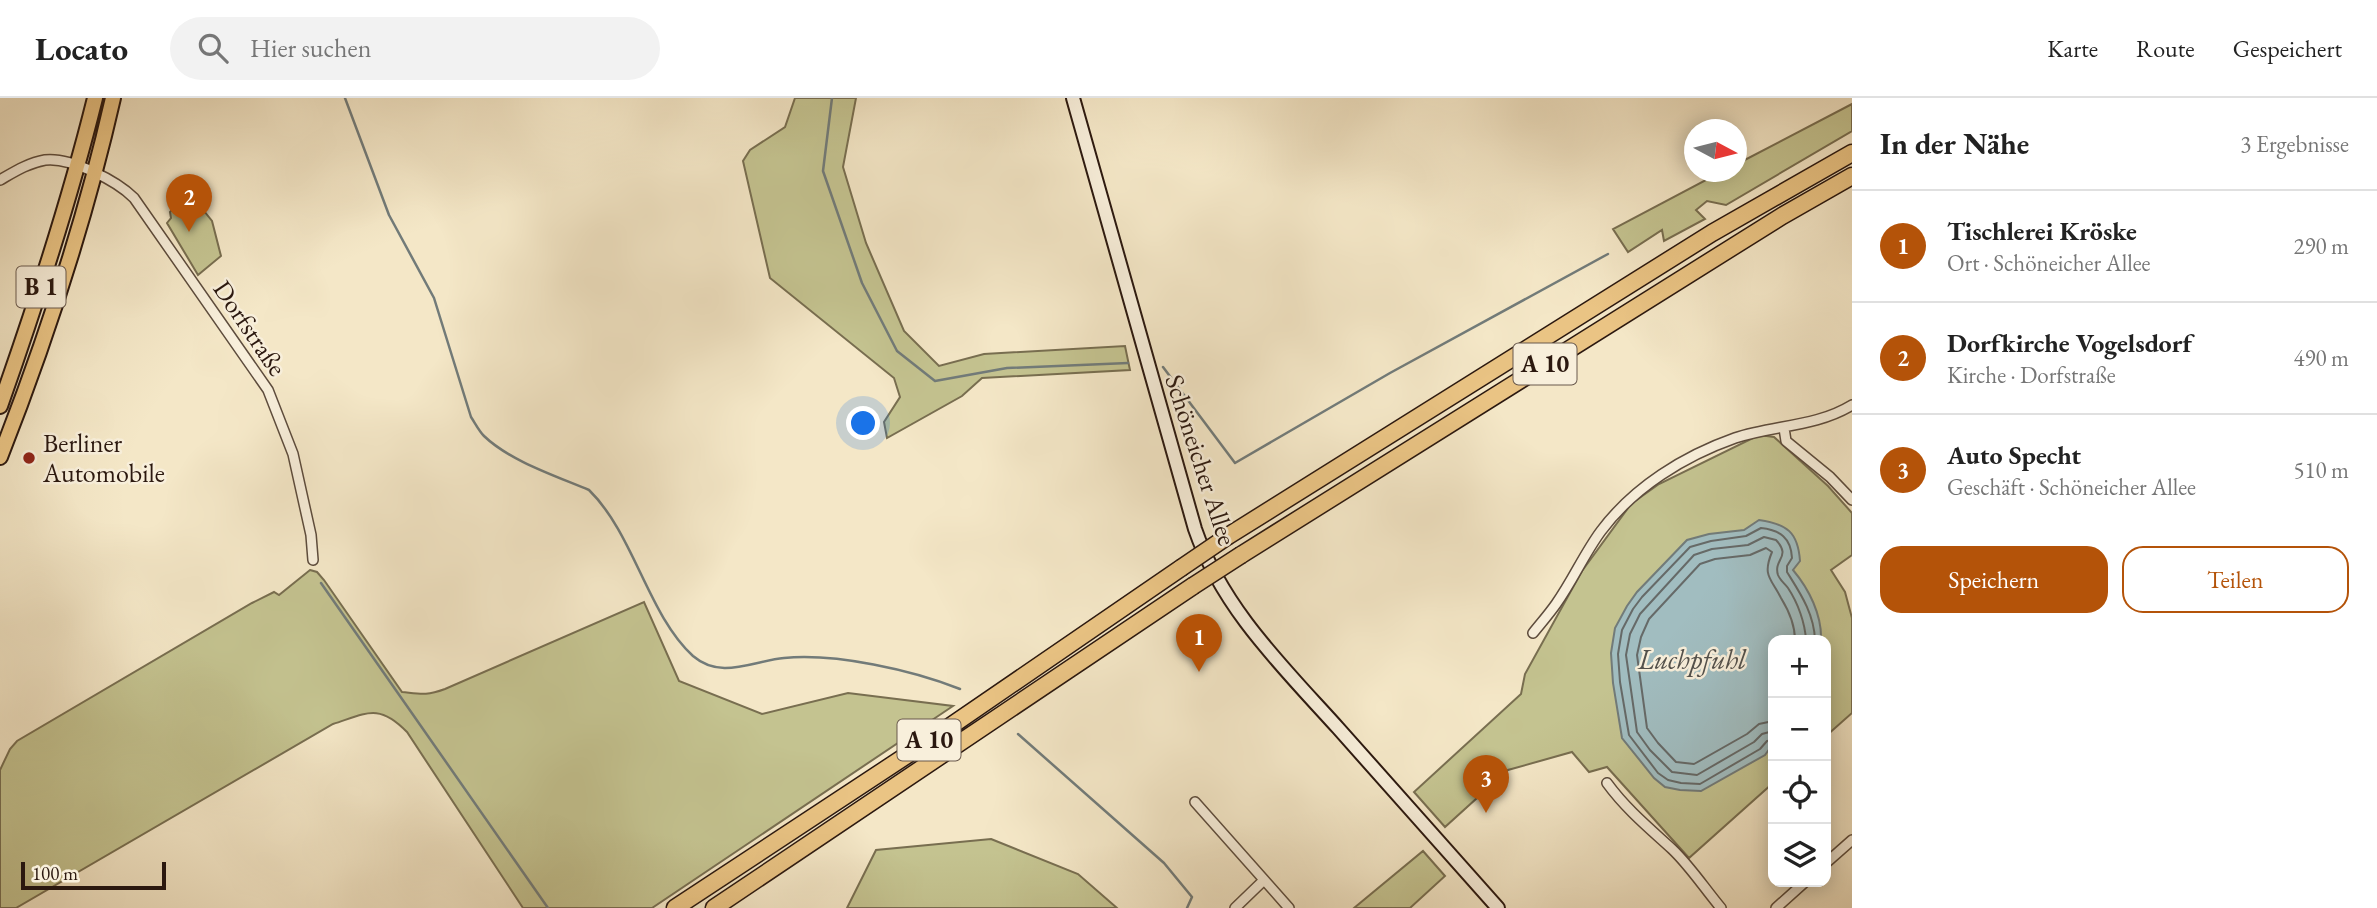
<!DOCTYPE html>
<html lang="de">
<meta charset="utf-8">
<style>
:root{--surface:#fff;--page:#f2f2f2;--text:#222;--muted:#767676;--line:#e0e0e0;--accent:#b45309}
body{margin:0;font-family:"EB Garamond",serif;background:var(--page);color:var(--text)}
.controls{position:absolute;right:21px;bottom:21px;display:grid;overflow:hidden;border-radius:14px;box-shadow:0 4px 18px #0003}
.controls button{width:63px;height:63px;display:grid;place-items:center;padding:0;border:0;border-bottom:2px solid var(--line);background:var(--surface);color:var(--text);font:35px sans-serif}
.compass{position:absolute;left:1684px;top:21px;width:63px;height:63px;border-radius:50%;background:var(--surface);box-shadow:0 4px 18px #0003;rotate:97deg}
.scale{position:absolute;left:21px;bottom:18px;width:145px;box-sizing:border-box;padding-left:7px;border:4px solid #2b180f;border-top:0;font-size:19px;line-height:24px;white-space:nowrap;color:#2b180f;-webkit-text-stroke:5px #f8efdb;paint-order:stroke}
.you{position:absolute;left:864px;top:326px;width:24px;height:24px;margin:-18px;border:5px solid #fff;border-radius:50%;background:#1a73e8;box-shadow:0 0 0 10px #1a73e833}
.badge{display:grid;place-items:center;width:46px;height:46px;border-radius:50%;background:var(--accent);color:#fff;font-size:23px;font-weight:700}
.pin{position:absolute;translate:-50% -58px;filter:drop-shadow(0 2px 4px #0008)}
.pin::after{content:'';position:absolute;top:37px;width:24px;height:21px;background:inherit;clip-path:polygon(0 0,100% 0,50% 100%)}
.list{margin:0;padding:0;list-style:none}
h2{display:flex;justify-content:space-between;align-items:center;height:91px;margin:0;padding:0 28px;font-size:30px}
h2 small{font-size:23px;font-weight:400;color:var(--muted)}
.list li{display:grid;grid-template-columns:46px 1fr auto;gap:21px;align-items:center;box-sizing:border-box;height:112px;padding:0 28px;border-top:2px solid var(--line)}
.list b{display:block;font-size:26px;white-space:nowrap}
.list p{margin:0;font-size:23px;white-space:nowrap;color:var(--muted)}
.list em{font-size:23px;font-style:normal;color:var(--muted)}
.actions{display:flex;gap:14px;padding:21px 28px}
.actions a{flex:1;padding:16px 0;border:2px solid var(--accent);border-radius:21px;text-align:center;font-size:24px;color:var(--accent)}
.actions .main{background:var(--accent);color:#fff}
.icon{flex:none;width:38px;height:38px;fill:none;stroke:currentColor;stroke-width:2;stroke-linecap:round;stroke-linejoin:round}
.map{position:relative;flex:none;width:1852px;height:810px;overflow:hidden}
header{display:flex;align-items:center;gap:42px;box-sizing:border-box;height:98px;padding:0 35px;background:var(--surface);border-bottom:2px solid var(--line)}
header strong{font-size:33px}
nav{display:flex;gap:38px;margin-inline-start:auto;font-size:24px}
.search{width:490px;height:63px;background:var(--page);display:flex;align-items:center;gap:18px;box-sizing:border-box;padding:0 24px;border-radius:38px;color:var(--muted);font-size:26px}
main{display:flex}
aside{flex:1;background:var(--surface)}
.map>svg:first-child{display:block}
</style>
<header>
<strong>Locato</strong>
<div class="search"><svg class="icon" aria-label="search" viewBox="0 0 24 24"><circle cx="10" cy="10" r="6"/><path d="M15 15l6 6"/></svg>Hier suchen</div>
<nav><a>Karte</a><a>Route</a><a>Gespeichert</a></nav>
</header>
<main>
<div class="map">
<svg width="1852" height="810" viewBox="0 0 1852 810">
<rect width="100%" height="100%" fill="#f4e7c7"/>
<filter id="stains"><feTurbulence type="fractalNoise" baseFrequency=".00286" numOctaves="4"/><feColorMatrix values="0 0 0 0 .2 0 0 0 0 .09 0 0 0 0 .02 0 0 0 .5 -.17"/></filter>
<radialGradient id="worn" r=".72"><stop offset=".6" stop-color="#630" stop-opacity="0"/><stop offset="1" stop-color="#630" stop-opacity=".3"/></radialGradient>
<path fill="#c4c390" stroke="#786e50" stroke-width="2" d="M 795,0 L 856,0 L 843,69 L 866,145 L 904,233 L 939,268 L 984,256 L 1125,248 L 1130,272 L 982,280 L 962,298 L 887,340 L 884,324 L 900,299 L 894,280 L 770,180 L 743,63 L 750,52 L 785,29 Z
M 1852,6 L 1852,33 L 1726,107 L 1707,103 L 1696,112 L 1705,121 L 1664,143 L 1662,132 L 1628,154 L 1613,131 L 1721,74 L 1736,74 L 1737,66 Z
M 196,103 L 212,123 L 221,158 L 198,177 L 167,125 L 171,120 L 170,114 L 177,106 Z
M 1759,337 L 1774,339 L 1828,388 L 1852,415 L 1852,457 L 1831,472 L 1845,494 L 1852,520 L 1852,615 L 1826,638 L 1826,542 L 1773,542 L 1773,685 L 1689,760 L 1607,669 L 1589,674 L 1572,654 L 1508,672 L 1445,729 L 1414,694 L 1521,596 L 1525,576 L 1582,473 L 1631,406 L 1659,386 Z
M 310,472 L 317,474 L 324,482 L 402,594 C 421,596 426,598 445,591 L 644,504 L 679,583 L 762,616 L 848,595 L 953,608 L 652,810 L 523,810 L 407,634 C 379,605 367,615 333,626 L 16,810 L 0,810 L 0,672 L 10,651 L 17,643 L 252,505 L 274,494 L 279,497 Z
M 991,741 L 1078,776 L 1117,810 L 847,810 L 876,752 Z
M 1423,753 L 1445,778 L 1410,810 L 1354,810 Z"/>
<path fill="#a1bdc0" stroke="#727b79" stroke-width="2" d="M 1759,422 C 1787,426 1798,434 1800,463 L 1793,472 C 1809,491 1822,517 1821,542 L 1773,542 L 1773,646 L 1765,657 L 1701,693 L 1680,692 L 1665,689 L 1654,680 L 1622,640 L 1613,585 L 1611,555 L 1615,530 L 1627,508 L 1637,494 L 1687,442 L 1709,436 L 1744,432 Z"/>
<g fill="none" stroke-linecap="round" stroke-linejoin="round">
<path stroke="#666a68" stroke-width="2" d="M 1773,623 L 1759,626 L 1747,636 L 1694,666 L 1676,664 L 1658,645 L 1647,630 L 1637,557 L 1641,539 L 1649,521 L 1700,466 L 1715,461 L 1750,457 L 1766,450 L 1772,454 C 1762,478 1771,480 1781,500 C 1789,513 1795,527 1795,542
M 1773,633 L 1762,636 L 1754,644 L 1697,677 L 1672,674 L 1650,652 L 1637,634 L 1626,557 L 1630,536 L 1640,516 L 1694,457 L 1712,451 L 1748,447 L 1764,439 L 1776,442 C 1792,459 1773,461 1778,477 C 1780,482 1785,486 1788,490 C 1798,505 1805,525 1806,542
M 1773,642 L 1767,643 L 1760,651 L 1700,686 L 1681,685 L 1668,682 L 1658,675 L 1629,637 L 1620,584 L 1618,556 L 1622,532 L 1633,511 L 1642,499 L 1690,449 L 1711,443 L 1746,438 L 1761,430 C 1780,432 1791,440 1792,460 L 1787,468 L 1787,474 C 1800,495 1814,515 1815,542"/>
<path stroke="#727b79" stroke-width="2.5" d="M 345,0 L 389,117 L 434,200 L 471,319 C 475,325 479,333 484,338 C 510,363 556,378 589,392 C 634,436 648,517 693,558 C 721,582 752,563 784,560 C 836,555 912,572 960,591
M 832,0 L 823,73 L 862,185 L 897,253 L 935,283 L 1007,270 L 1128,265
M 1163,269 L 1235,365 L 1390,275 L 1608,156
M 321,485 L 548,810
M 1018,636 L 1164,765 L 1192,799 L 1187,810"/>
<defs>
<path id="street" d="M 0,82 C 14,74 28,65 45,62 C 71,59 117,83 134,100 L 268,292 L 293,356 L 311,437 L 313,462
M 1784,330 L 1786,343 L 1830,379 L 1852,402
M 1533,535 C 1541,525 1549,516 1556,506 C 1573,482 1584,456 1601,433 C 1634,389 1684,358 1735,340 C 1774,327 1816,329 1852,307
M 1607,685 C 1626,711 1649,730 1672,751 C 1690,768 1705,791 1721,810
M 1195,704 L 1289,810
M 1826,765 L 1852,742
M 1235,810 L 1264,782
M 1776,810 L 1805,784"/>
<path id="secondary" d="M 1073,0 L 1195,431 C 1222,510 1283,569 1338,630 C 1391,690 1445,750 1498,810"/>
<path id="primary" d="M 0,308 C 36,206 69,105 95,0
M 0,359 C 46,242 85,123 113,0"/>
<path id="highway" d="M 1228,438 L 1712,135 L 1852,55
M 1241,457 L 1782,118 L 1852,78
M 675,810 L 942,634 L 1181,470
M 714,810 L 1193,488"/>
</defs>
<use href="#street" stroke="#5d4c3d" stroke-width="12"/>
<use href="#secondary" stroke="#2b180f" stroke-width="16"/>
<use href="#primary" stroke="#2b180f" stroke-width="18"/>
<use href="#highway" stroke="#2b180f" stroke-width="19"/>
<use href="#street" stroke="#f8efdb" stroke-width="9"/>
<use href="#secondary" stroke="#f8efdb" stroke-width="12"/>
<use href="#primary" stroke="#eac484" stroke-width="14"/>
<use href="#highway" stroke="#eac484" stroke-width="16"/>
<defs>
<path id="highway-bridge" d="M 1181,470 L 1228,438
M 1193,488 L 1241,457"/>
</defs>
<use href="#highway-bridge" stroke="#2b180f" stroke-width="19" stroke-linecap="butt"/>
<use href="#highway-bridge" stroke="#eac484" stroke-width="16"/>
</g>
<circle fill="#8f2418" stroke="#f8efdb" stroke-width="2.5" cx="29" cy="360" r="7"/>
<g text-anchor="middle" stroke-width="5" stroke-linejoin="round" paint-order="stroke">
<g fill="#f8efdb" stroke="#68584c" stroke-width="2">
<rect x="16.5" y="168.5" width="49" height="41" rx="5"/>
<rect x="1513.5" y="245.5" width="63" height="41" rx="5"/>
<rect x="897.5" y="621.5" width="63" height="41" rx="5"/>
</g>
<g font-size="24" font-weight="bold" fill="#2b180f">
<text x="41" y="197">B 1</text>
<text x="1545" y="274">A 10</text>
<text x="929" y="650">A 10</text>
</g>
<g font-size="26" fill="#2b180f" stroke="#f8efdb">
<text transform="translate(250 230) rotate(56)" y="9">Dorfstraße</text>
<text transform="translate(1201 362) rotate(72)" y="9">Schöneicher Allee</text>
</g>
<g font-size="26" fill="#2b180f" stroke="#f8efdb" text-anchor="start">
<text x="43" y="354">Berliner<tspan x="43" dy="30">Automobile</tspan></text>
</g>
<g font-size="28" font-style="italic" fill="#54524d" stroke="#f8efdb">
<text x="1692" y="571">Luchpfuhl</text>
</g>
</g>
<rect width="100%" height="100%" filter="url(#stains)"/>
<rect width="100%" height="100%" fill="url(#worn)"/>
</svg>
<div class="controls">
<button>+</button>
<button>−</button>
<button><svg class="icon" aria-label="locate" viewBox="0 0 24 24"><circle cx="12" cy="12" r="6"/><path d="M12 2v4M12 18v4M2 12h4M18 12h4"/></svg></button>
<button><svg class="icon" aria-label="layers" viewBox="0 0 24 24"><path d="M12 4l9 5-9 5-9-5zM3 14l9 5 9-5"/></svg></button>
</div>
<svg class="compass" viewBox="-18 -18 36 36"><path d="M0-13l5 13h-10z" fill="#e53935"/><path d="M0 13l5-13h-10z" fill="#767676"/></svg>
<div class="scale">100 m</div>
<div class="you"></div>
<div class="pin badge" style="left:1199px;top:574px">1</div>
<div class="pin badge" style="left:189px;top:134px">2</div>
<div class="pin badge" style="left:1486px;top:715px">3</div>
</div>
<aside>
<h2>In der Nähe<small>3 Ergebnisse</small></h2>
<ul class="list">
<li><span class="badge">1</span><div><b>Tischlerei Kröske</b><p>Ort · Schöneicher Allee</p></div><em>290 m</em></li>
<li><span class="badge">2</span><div><b>Dorfkirche Vogelsdorf</b><p>Kirche · Dorfstraße</p></div><em>490 m</em></li>
<li><span class="badge">3</span><div><b>Auto Specht</b><p>Geschäft · Schöneicher Allee</p></div><em>510 m</em></li>
</ul>
<div class="actions"><a class="main">Speichern</a><a>Teilen</a></div>
</aside>
</main>
